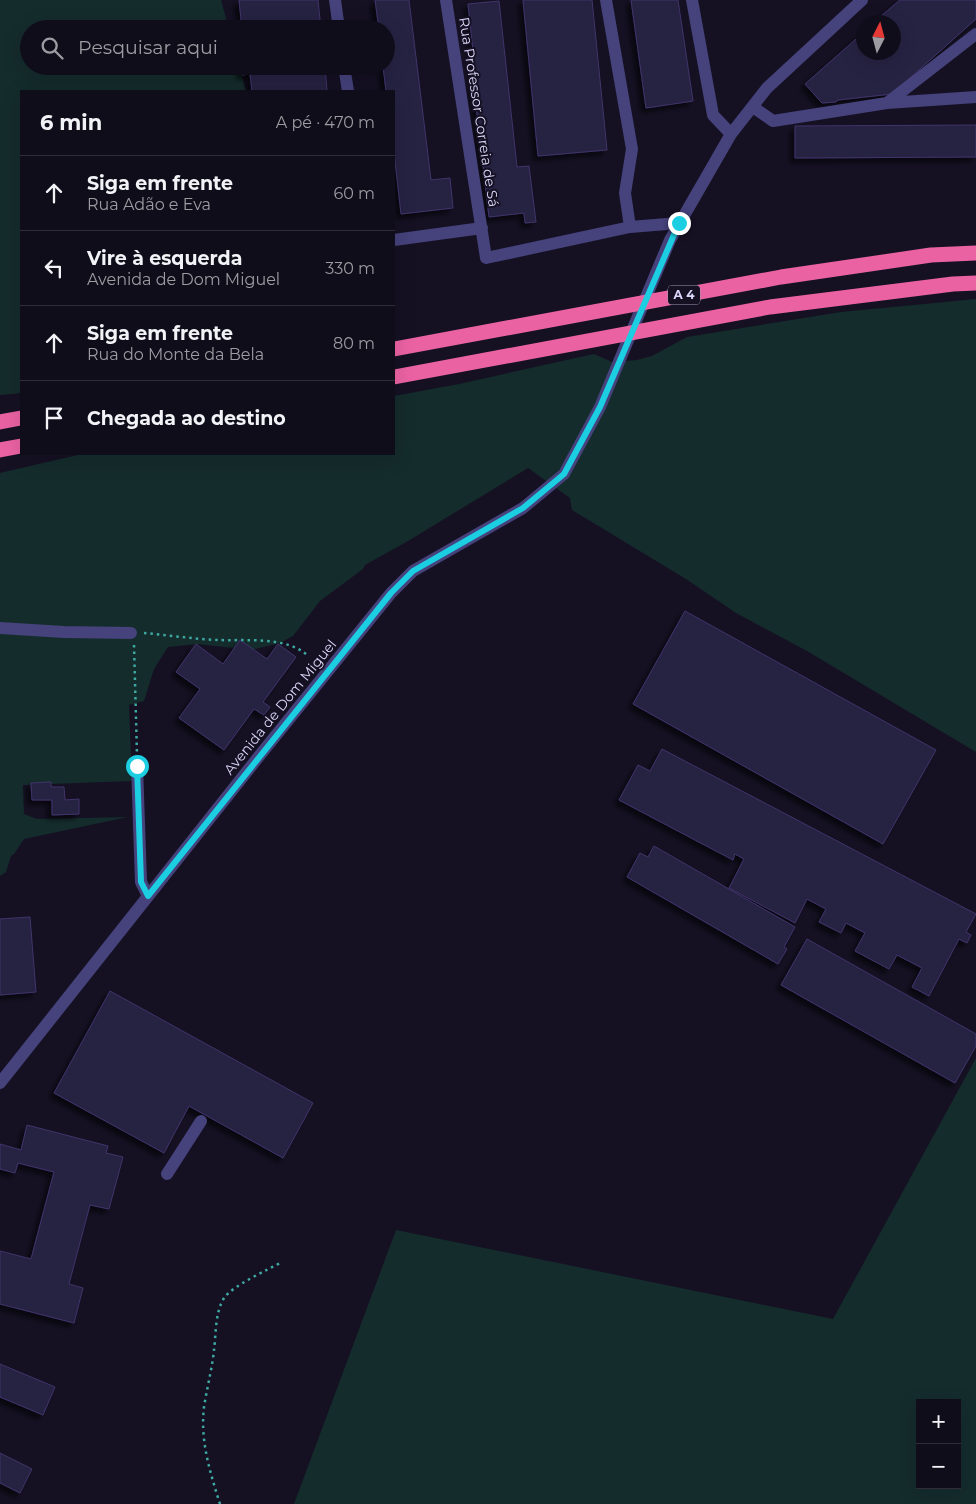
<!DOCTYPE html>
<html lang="pt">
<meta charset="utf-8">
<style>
:root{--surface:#100d1a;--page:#191623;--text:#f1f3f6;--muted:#9c9ca2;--line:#302d39}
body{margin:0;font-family:Montserrat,sans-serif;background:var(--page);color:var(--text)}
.controls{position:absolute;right:15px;bottom:15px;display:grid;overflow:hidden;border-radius:0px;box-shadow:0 5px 20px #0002}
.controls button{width:45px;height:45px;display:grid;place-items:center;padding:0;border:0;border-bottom:1px solid var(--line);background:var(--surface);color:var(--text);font:25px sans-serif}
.compass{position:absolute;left:856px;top:15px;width:45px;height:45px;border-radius:50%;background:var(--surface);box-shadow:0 5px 20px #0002;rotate:6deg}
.stop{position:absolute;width:15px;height:15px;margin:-11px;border:4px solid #1ccee2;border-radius:50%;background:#fff}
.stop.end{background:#1ccee2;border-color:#fff;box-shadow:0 1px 5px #0008}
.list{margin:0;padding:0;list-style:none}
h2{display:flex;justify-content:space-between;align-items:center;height:65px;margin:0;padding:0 20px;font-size:21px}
h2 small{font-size:16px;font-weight:400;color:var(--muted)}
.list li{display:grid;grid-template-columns:32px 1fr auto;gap:15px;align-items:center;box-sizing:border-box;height:75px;padding:0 20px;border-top:1px solid var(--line)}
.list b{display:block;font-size:19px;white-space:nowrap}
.list p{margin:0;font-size:16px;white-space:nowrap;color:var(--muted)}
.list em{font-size:16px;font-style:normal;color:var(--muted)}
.icon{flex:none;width:28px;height:28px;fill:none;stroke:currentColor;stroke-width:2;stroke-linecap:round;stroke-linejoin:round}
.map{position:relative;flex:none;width:976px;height:1504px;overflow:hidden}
.search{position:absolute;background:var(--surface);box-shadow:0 5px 20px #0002;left:20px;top:20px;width:375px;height:55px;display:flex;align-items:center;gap:12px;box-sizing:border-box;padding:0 18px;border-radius:28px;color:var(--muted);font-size:19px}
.panel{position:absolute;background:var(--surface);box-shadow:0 5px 20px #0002;left:20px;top:90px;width:375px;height:365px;border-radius:0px}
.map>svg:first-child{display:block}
</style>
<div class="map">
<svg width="976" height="1504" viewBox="0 0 976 1504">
<defs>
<filter id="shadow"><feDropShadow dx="-4.5" dy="4.5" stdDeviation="2.5" flood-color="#0009"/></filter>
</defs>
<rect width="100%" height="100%" fill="#151123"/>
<path fill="#152c2c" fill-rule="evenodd" d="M 0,0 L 221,0 L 229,29 L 29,29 L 29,66 L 239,66 L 246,91 L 21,91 L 21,393 L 0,395 Z
M 976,299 L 976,752 L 807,651 L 736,613 L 686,579 L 572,510 L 570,498 L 528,468 L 408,541 L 365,565 L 363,569 L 320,601 L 293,636 L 280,643 L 251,650 L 197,644 L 168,647 L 154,669 L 144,701 L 129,705 L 132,781 L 23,785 L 24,814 L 37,819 L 128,817 L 24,839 L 14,854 L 11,856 L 6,872 L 0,876 L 0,473 L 82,454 L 394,454 L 394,396 L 459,384 L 594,354 L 612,362 L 637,360 L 652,356 L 687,337 L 841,312 Z
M 976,1058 L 976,1504 L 294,1504 L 396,1230 L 833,1319 ZM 920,1403 L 957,1403 L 957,1485 L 920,1485 Z"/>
<path fill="#272042" stroke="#40356b" filter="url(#shadow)" d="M 239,0 L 318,0 L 321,29 L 242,29 Z
M 375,0 L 409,0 L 431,180 L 450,178 L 453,208 L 401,214 L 394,152 L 394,91 L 386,91 L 383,66 L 386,66 L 386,29 L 379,29 Z
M 523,0 L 592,0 L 607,150 L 538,156 Z
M 631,0 L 678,0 L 693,101 L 646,108 Z
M 900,0 L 976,0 L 976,19 L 892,94 L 838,100 L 836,102 L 822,103 L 805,84 L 864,32 L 864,52 L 894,52 L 894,22 L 874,22 Z
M 499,1 L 517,167 L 529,166 L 536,222 L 525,223 L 524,213 L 489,217 L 473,80 L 476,80 L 468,4 Z
M 241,66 L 325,66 L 327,91 L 252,91 L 250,74 L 242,75 Z
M 976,125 L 976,157 L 795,158 L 795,126 Z
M 685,611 L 936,750 L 883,844 L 633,704 Z
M 240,640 L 267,659 L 278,644 L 296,657 L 263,702 L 270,707 L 264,715 L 254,709 L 224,750 L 179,718 L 200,689 L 176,672 L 196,644 L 223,664 Z
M 662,749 L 976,914 L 966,932 L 971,935 L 967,943 L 959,939 L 929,996 L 912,987 L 922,968 L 897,955 L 889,969 L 855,951 L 865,933 L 846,923 L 841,933 L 819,922 L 826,909 L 807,899 L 795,923 L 729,888 L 744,859 L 735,854 L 733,860 L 619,800 L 638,765 L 650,771 Z
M 51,782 L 51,787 L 64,787 L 65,800 L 79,799 L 79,814 L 52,815 L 52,800 L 32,800 L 31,783 Z
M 654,846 L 795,927 L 784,947 L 787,949 L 778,964 L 627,877 L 640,853 L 648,857 Z
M 30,917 L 36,992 L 0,995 L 0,919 Z
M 807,939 L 976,1034 L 976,1046 L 955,1083 L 781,985 Z
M 110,991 L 313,1103 L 283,1158 L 189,1106 L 164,1153 L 54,1093 Z
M 27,1125 L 108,1146 L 106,1153 L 123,1157 L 109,1209 L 90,1205 L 69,1284 L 83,1288 L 74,1323 L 0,1304 L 0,1251 L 31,1259 L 54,1172 L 18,1163 L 15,1173 L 0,1169 L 0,1144 L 21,1150 Z
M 0,1364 L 55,1387 L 43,1415 L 0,1397 Z
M 0,1453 L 32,1469 L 20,1493 L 0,1483 Z"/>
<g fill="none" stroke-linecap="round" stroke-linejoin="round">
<path stroke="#3ea8a2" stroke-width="2.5" stroke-dasharray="2.5 4" stroke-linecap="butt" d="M 144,633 C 168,635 193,639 218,640 C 244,641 288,636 308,656
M 134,645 L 137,755
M 220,1504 C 210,1472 200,1441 204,1407 C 207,1388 212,1369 214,1350 C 216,1335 215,1312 224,1298 C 232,1286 269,1269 282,1262"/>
<path stroke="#45427c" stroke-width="12" d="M 335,0 L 339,29
M 446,0 L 486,258 L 630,227 L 679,223
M 606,0 L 632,149 L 625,193 L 630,227
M 692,0 L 713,115 L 731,134
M 344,66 L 348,91
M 887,103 L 976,34
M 753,107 L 773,121 L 887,103 L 976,97
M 394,240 L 482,228
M 0,628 L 64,632 L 131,633
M 137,766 L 141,882 L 148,896
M 0,1083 L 260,755 L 391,593 L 413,571 L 523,508 L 564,474 L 600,407 L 670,240 L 731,134 L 767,88 L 862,0
M 167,1174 L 201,1121"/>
<path stroke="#eb62a3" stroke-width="15" d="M 394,349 L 781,277 L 931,255 L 976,253
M 394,377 L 770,307 L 953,284 L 976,283
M 0,422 L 21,418
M 0,450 L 21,446"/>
</g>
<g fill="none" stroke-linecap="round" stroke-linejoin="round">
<path stroke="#1ccee2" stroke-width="6" d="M 137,766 L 141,882 L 148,896 L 391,593 L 413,571 L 523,508 L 564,474 L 600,407 L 679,223"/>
</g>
<g text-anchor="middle" stroke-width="4" stroke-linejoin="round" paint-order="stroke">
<rect fill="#151123" stroke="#a09cba" stroke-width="1" x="668" y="285.5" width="32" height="19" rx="4"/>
<g font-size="12" font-weight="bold" fill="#dcd8fa">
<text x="684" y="299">A 4</text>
</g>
<g font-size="14" fill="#dcd8fa" stroke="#151123">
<text transform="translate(479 112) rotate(81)" y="5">Rua Professor Correia de Sá</text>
<text transform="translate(280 707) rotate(-51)" y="5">Avenida de Dom Miguel</text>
</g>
</g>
</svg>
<div class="controls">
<button>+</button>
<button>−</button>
</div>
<svg class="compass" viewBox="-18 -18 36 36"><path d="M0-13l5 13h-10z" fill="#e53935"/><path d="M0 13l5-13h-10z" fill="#9c9ca2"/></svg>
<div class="stop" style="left:137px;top:766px"></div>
<div class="stop end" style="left:679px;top:223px"></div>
<div class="search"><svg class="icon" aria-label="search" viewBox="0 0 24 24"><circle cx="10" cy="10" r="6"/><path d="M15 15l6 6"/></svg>Pesquisar aqui</div>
<section class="panel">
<h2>6 min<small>A pé · 470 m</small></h2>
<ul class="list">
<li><svg class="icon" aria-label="ahead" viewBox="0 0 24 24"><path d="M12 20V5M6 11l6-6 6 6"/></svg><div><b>Siga em frente</b><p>Rua Adão e Eva</p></div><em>60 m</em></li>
<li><svg class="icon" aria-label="left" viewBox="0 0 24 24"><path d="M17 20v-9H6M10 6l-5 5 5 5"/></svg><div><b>Vire à esquerda</b><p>Avenida de Dom Miguel</p></div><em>330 m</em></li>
<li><svg class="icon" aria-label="ahead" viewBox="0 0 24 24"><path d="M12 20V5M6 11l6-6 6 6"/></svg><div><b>Siga em frente</b><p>Rua do Monte da Bela</p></div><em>80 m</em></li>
<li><svg class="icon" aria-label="arrive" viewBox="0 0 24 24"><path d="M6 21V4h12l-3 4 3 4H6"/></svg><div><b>Chegada ao destino</b></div></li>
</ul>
</section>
</div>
